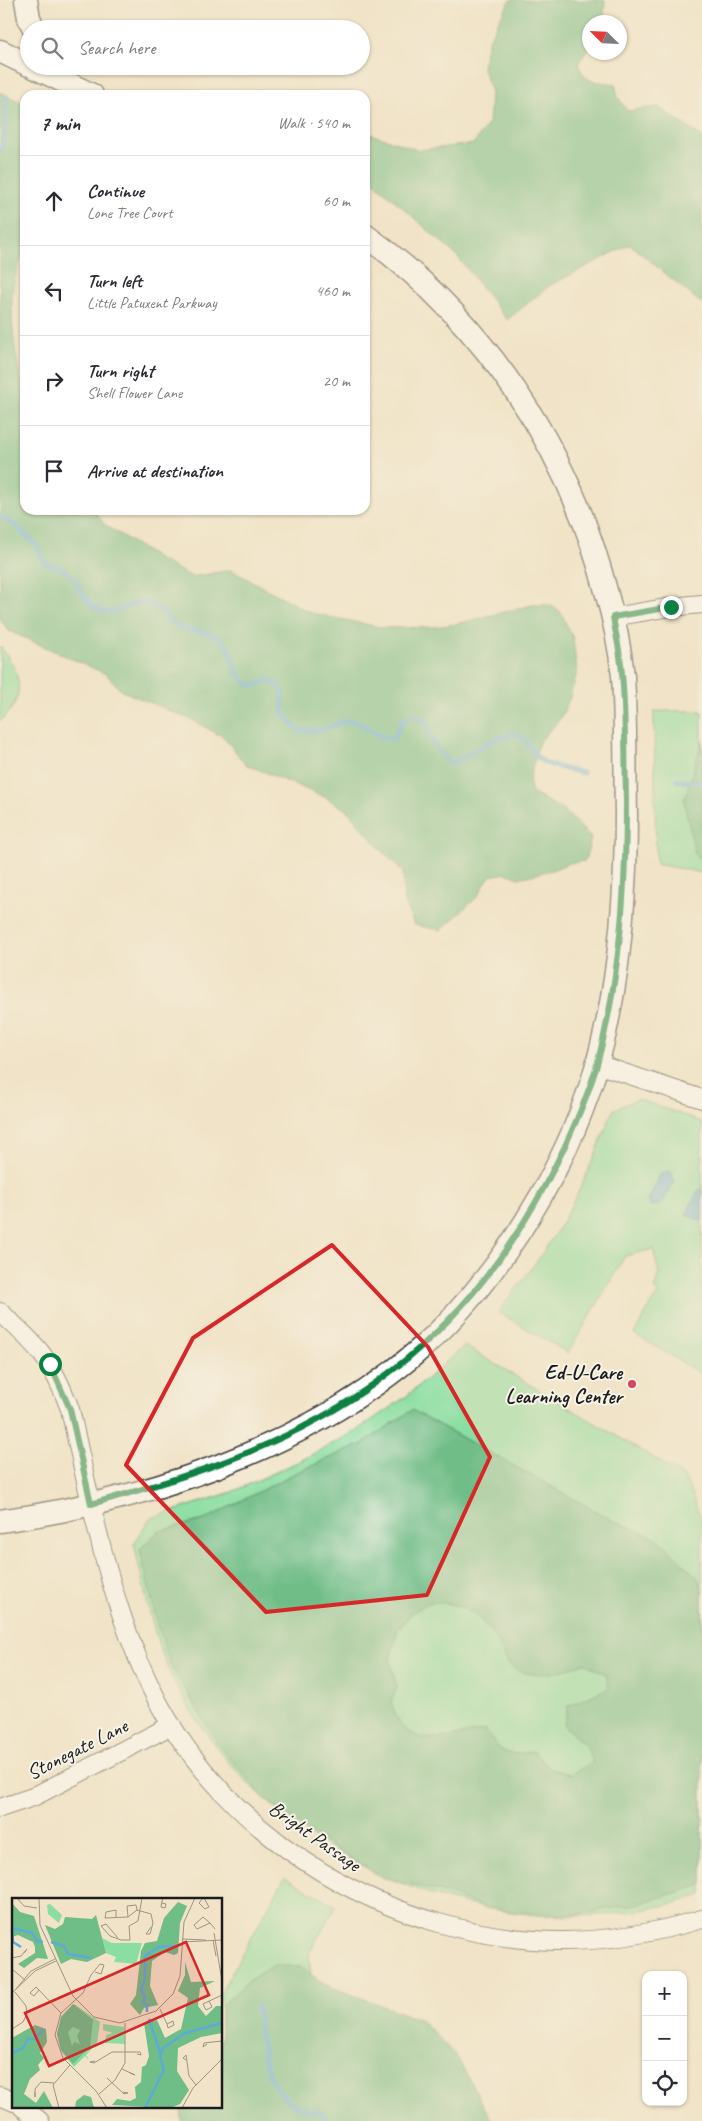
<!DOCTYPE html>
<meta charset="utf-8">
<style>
:root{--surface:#fff;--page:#f7f7f7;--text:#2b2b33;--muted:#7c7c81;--line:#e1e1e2}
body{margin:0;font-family:Caveat,sans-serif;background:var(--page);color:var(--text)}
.controls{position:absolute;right:15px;bottom:15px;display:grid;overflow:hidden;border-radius:10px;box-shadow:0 1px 4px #0004}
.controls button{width:45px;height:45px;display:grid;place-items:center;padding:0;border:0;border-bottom:1px solid var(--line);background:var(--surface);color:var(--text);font:25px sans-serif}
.compass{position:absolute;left:582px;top:15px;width:45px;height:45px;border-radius:50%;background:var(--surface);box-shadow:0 1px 4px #0004;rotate:294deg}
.stop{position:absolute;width:15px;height:15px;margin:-11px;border:4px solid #0b8043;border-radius:50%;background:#fff}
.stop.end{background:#0b8043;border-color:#fff;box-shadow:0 1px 5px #0008}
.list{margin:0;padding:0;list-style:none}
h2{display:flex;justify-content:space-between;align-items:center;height:65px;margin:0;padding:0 20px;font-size:21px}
h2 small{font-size:16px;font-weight:400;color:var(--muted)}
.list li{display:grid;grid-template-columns:32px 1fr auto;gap:15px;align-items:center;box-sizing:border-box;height:90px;padding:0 20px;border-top:1px solid var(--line)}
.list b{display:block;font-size:19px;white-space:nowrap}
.list p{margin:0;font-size:16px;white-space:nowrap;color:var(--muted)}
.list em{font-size:16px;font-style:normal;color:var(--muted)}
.icon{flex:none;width:28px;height:28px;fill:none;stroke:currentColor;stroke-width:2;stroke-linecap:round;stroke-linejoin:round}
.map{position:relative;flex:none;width:702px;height:2121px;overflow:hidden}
.search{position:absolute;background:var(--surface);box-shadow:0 1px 4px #0004;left:20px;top:20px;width:350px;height:55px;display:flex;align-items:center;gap:12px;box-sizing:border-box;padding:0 18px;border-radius:28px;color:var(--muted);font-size:19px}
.panel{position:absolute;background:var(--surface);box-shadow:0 1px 4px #0004;left:20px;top:90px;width:350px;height:425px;border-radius:15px}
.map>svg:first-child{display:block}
</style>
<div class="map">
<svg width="702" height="2121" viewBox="0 0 702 2121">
<rect width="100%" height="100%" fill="#f7f3e8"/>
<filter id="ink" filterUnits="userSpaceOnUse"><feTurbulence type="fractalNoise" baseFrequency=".02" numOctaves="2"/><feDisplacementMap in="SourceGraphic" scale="10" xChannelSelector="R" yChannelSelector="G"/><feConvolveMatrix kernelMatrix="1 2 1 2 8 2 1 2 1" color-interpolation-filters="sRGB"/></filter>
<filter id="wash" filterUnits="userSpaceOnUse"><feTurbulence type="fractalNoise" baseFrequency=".0096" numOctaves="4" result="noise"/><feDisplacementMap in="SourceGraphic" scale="20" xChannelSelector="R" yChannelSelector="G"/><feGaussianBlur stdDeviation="1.12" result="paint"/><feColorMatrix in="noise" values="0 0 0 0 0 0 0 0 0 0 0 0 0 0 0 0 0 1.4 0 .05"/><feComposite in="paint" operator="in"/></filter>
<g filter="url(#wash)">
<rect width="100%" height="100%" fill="#f1e3c7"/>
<path fill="#8adea1" stroke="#537d5e" d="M 0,646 C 21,673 28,696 0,721 Z
M 654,711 L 702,711 L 702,873 L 656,864 Z
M 638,1099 L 702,1122 L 702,1374 L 634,1334 L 658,1293 L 654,1290 L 659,1273 L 653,1249 L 625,1256 L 568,1353 L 498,1312 C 524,1279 550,1246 570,1208 C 587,1177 600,1143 613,1110 Z
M 465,1346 L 684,1476 L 702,1521 L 702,1895 C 504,1960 272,1869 175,1683 C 153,1641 145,1590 134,1544 L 149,1519 L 232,1492 L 300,1461 L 356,1431 L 407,1396 Z
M 285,1877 L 336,1906 L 309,1953 L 317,2048 L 221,2107 L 221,1992 Z"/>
<path fill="#6fbd87" stroke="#466c52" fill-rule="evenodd" d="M 510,0 L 605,0 L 604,22 L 590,22 L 589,48 L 578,63 C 586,85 594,80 615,84 L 618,97 L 627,111 L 658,107 L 702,137 L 702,304 L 630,244 L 549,286 L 507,320 L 457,256 L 365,174 L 365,132 L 418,150 L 473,144 L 489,123 L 491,92 L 482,66 L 489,39 Z
M 0,92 L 25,104 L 25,253 C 0,290 17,360 25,403 C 27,414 25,427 25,438 C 25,462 25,486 25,510 L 94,510 L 104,524 L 158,559 L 192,577 L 231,570 L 311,613 L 384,628 L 434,627 L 456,624 L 532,605 L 549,605 L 560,611 L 573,638 L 577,673 L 569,700 L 560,719 L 539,742 L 529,780 L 532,793 L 564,810 L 591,838 L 585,861 L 569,863 L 552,870 L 519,878 L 506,873 L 490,876 L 476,898 L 441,930 L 414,925 L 404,901 L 403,872 L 381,850 L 348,811 L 327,798 L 245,764 L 225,738 L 194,721 L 122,691 L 106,674 L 9,631 L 0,620 Z
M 702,741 L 702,863 L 695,855 L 684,800 Z
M 412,1410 L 614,1521 L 660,1540 L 697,1577 L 702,1587 L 702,1885 L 637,1904 L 580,1914 L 538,1915 L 486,1908 L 442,1892 L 381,1877 L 323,1841 L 265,1799 L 219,1745 L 170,1665 L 155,1614 L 140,1549 L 159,1531 L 204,1520 L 295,1473 L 362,1444 ZM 430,1602 C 465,1603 481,1615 499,1644 C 503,1650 505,1660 510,1665 C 529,1683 564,1671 584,1663 L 606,1674 L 609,1688 L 568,1706 L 564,1726 L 586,1746 L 593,1762 L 571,1774 L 550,1769 L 533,1751 C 505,1757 501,1753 485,1730 C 461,1734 422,1748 403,1727 C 397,1721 394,1710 391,1702 L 397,1688 L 390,1660 L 398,1629 L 412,1613 Z
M 274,1965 L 301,1967 L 324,1984 L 421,2020 L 457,2057 L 492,2121 L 182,2121 L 181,2107 L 221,2107 L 221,2006 L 249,1980 Z"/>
<path fill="#5daad6" stroke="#3c6379" d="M 668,1171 L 672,1173 L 674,1182 L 662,1204 L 651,1206 L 648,1202 L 661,1173 Z
M 699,1189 L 702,1191 L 702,1221 L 686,1215 Z"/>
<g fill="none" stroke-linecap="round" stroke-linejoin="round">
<path stroke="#5daad6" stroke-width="5" d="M 0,150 L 4,140 L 6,98
M 0,517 C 8,518 33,541 38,548 C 41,553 42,559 45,563 C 51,566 61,567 66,571 C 81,581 80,601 100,610 C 116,617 131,600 148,603 C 159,605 165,618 174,624 C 188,633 207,629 221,639 C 237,653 228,670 250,686 L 267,681 L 278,684 L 283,694 L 283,714 L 300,731 L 322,730 L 345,721 L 355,721 L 380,736 L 394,739 L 402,721 L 412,715 L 425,721 C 432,735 436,756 452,763 C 472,756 489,737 511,735 C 526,733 528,748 536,756 C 546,767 569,769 583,773
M 677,781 L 702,782
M 257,2006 C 263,2054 262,2105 322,2113 L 329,2121"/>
</g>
</g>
<g filter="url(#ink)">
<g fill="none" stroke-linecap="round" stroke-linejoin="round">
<defs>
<path id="minor" d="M 613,617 L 671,607 L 702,604
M 597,1064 L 702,1099
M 0,1312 C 38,1346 52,1360 70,1409 C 91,1503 109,1602 152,1690 C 226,1842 395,1940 562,1941 C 609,1941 658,1932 702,1919
M 0,1808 L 33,1797 L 172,1725
M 0,2096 L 14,2102
M 22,2107 L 40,2121"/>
<path id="tertiary" d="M 26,0 L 29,18 L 34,29
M 0,51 L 29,65
M 32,66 L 92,95
M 0,1521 C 159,1499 344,1436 455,1315 C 518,1246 573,1152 598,1061 C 620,981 626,897 626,814 C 625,768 626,722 623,676 C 620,648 614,619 606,591 C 569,449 485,322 365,235"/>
</defs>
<use href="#minor" stroke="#3c3a36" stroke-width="20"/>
<use href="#tertiary" stroke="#3c3a36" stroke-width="25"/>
<use href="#minor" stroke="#fff" stroke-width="18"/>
<use href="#tertiary" stroke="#fff" stroke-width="22"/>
</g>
</g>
<g fill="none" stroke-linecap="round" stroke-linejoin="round" filter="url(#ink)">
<path stroke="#0b8043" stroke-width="6" d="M 50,1364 L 70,1409 L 91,1504 C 192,1476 292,1444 378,1381 C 463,1320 519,1242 564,1148 C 577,1120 590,1091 598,1061 C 620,976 626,890 626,802 C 625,760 626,716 622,674 C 621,655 616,636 613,617 L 671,607"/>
</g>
<path d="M0 0H702V2121H0ZM 332,1245 L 428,1347 L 490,1457 L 427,1595 L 266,1612 L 126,1465 L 193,1338 Z" fill="#f1e3c7" fill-opacity=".55" fill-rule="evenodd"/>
<path fill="none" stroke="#d62828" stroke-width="4" stroke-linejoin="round" d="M 332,1245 L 428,1347 L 490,1457 L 427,1595 L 266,1612 L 126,1465 L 193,1338 Z"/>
<circle fill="#d1495b" stroke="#f7f3e8" stroke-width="2" cx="632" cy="1384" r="5"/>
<g text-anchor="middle" stroke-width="4" stroke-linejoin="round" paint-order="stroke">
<g font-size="21" font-weight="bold" fill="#1c1c1c" stroke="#f7f3e8" text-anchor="end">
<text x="622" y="1379">Ed-U-Care<tspan x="622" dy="24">Learning Center</tspan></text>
</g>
<g font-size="21" fill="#1c1c1c" stroke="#f7f3e8">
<text transform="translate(77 1749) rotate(-27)" y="7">Stonegate Lane</text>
<text transform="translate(315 1836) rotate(35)" y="7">Bright Passage</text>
</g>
</g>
<g transform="translate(12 1898)">
<rect width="210" height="210" fill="#f1e3c7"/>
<path d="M 38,6 L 50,17 L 47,25 L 36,16 L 35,7 ZM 90,40 L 100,45 L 130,45 L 124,66 L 102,64 L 104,59 L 94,55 ZM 62,106 L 88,124 L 85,145 L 74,157 L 77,162 L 73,158 L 62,169 L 49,153 L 45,136 L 50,118 ZM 91,126 L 112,129 L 113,146 L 93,145 L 94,137 L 101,135 L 91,132 Z" fill="#8adea1"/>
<path d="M 166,4 L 175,8 L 168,25 L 166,55 L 162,57 L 153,54 L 140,63 L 138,88 L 146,107 L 132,110 L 128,117 L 118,106 L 124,97 L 129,53 L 133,45 L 145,43 L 152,20 ZM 0,5 L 8,14 L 22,18 L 36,61 L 25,60 L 12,70 L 6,66 L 23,55 L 23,49 L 21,44 L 6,37 L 0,39 ZM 84,17 L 94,55 L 75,64 L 59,61 L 49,66 L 33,27 L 43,31 L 51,26 L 53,19 L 80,21 ZM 173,64 L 179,84 L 203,83 L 188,90 L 186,108 L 194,118 L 204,108 L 210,108 L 210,135 L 189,139 L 166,150 L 165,173 L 177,192 L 168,206 L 158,210 L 100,207 L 105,201 L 118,203 L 124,200 L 123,189 L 129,184 L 130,169 L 134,167 L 137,158 L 132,125 L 145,122 L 153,140 L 169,131 L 176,100 L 166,93 L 173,77 ZM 61,106 L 81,122 L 78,149 L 61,166 L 49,152 L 45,136 L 49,119 ZM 61,129 L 68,132 L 65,138 L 68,146 L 62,144 L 60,148 L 56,134 ZM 23,127 L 34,131 L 35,144 L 28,155 L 32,160 L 26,167 L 28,172 L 18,181 L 12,196 L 24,205 L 32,193 L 41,210 L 0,210 L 0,140 ZM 72,197 L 79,199 L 82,210 L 63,210 L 64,203 Z" fill="#6fbd87" fill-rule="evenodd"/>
<path fill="none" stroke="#5daad6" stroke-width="2.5" d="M 0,30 L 20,35 L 25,43 L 31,44M 0,31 L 1,44 L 9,49M 39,44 L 52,48 L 56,56 L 79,60M 135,114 L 135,107 L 131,104 L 133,99 L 129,91 L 133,82 L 133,58 L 147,49 L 166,48M 137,121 L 148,154M 0,155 L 11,150 L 16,141 L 23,141 L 31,131M 133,210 L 152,172 L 148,158 L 151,150 L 173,135 L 210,125"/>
<path fill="none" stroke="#9c9383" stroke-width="1" d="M 5,0 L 12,8 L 25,10M 27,0 L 28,27 L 61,98 L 82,119 L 108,125 L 144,113 L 161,96 L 168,78 L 172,24 L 183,0M 191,0 L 187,5 L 193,11 L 197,9 L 192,0M 150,5 L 154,6 L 153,10 L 149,9 L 150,3 L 151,0M 125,12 L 124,7 L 115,8 L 116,19 L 125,12 L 139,16 L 141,25 L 138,36 L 134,36 L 139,29M 104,19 L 104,12 L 94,14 L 93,20 L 116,19M 198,25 L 191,19 L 182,27 L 185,31 L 198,25 L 203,31M 202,35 L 210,83M 106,40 L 94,26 L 89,28 L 98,38 L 109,42 L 118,42 L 117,28 L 126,23 L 130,0M 170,41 L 194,42M 201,42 L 204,58M 170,44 L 210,42M 0,60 L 9,58 L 15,51 L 12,55M 0,71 L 13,82M 83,74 L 89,76 L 92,67 L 88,66 L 79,77 L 71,95 L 49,115 L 43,137 L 51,160 L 84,193 L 95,210M 4,91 L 19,73 L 43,61M 27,92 L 22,98 L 18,95 L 24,89 L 49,115M 0,95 L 23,73 L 44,63M 197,103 L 200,109 L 194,112 L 191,106 L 210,97M 148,111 L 155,126 L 161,123 L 162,127 L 156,130 L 155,126M 0,131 L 11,124 L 15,116 L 14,108 L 3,94M 195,146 L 191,149 L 192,145 L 210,143M 174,162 L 171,160 L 174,157 L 177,178 L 184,187M 83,163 L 78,164 L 82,165 L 100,154 L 128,154 L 129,157 L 125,156M 110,171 L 123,177 L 118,175M 95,180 L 112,196 L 116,195 L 111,194M 23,194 L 23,199 L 23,191 L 29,184 L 42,185M 87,196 L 103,182 L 113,165 L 113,125M 47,210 L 41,187 L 58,167M 170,210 L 181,190 L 210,161"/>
<path fill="#d62828" fill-opacity="0.15" stroke="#d62828" stroke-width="2.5" d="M 174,44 L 197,97 L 37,168 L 13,115 Z"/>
<rect width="210" height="210" fill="none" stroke="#1c1c1c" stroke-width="2.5"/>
</g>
</svg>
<div class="controls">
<button>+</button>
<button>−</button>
<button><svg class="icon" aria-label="locate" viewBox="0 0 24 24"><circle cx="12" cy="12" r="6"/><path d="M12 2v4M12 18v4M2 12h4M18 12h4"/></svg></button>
</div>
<svg class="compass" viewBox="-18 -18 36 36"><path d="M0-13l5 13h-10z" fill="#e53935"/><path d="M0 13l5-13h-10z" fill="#7c7c81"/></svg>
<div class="stop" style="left:50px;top:1364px"></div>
<div class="stop end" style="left:671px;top:607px"></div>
<div class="search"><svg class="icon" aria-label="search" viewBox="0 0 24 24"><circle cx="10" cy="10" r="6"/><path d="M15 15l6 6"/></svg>Search here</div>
<section class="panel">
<h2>7 min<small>Walk · 540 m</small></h2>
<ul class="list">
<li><svg class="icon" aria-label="ahead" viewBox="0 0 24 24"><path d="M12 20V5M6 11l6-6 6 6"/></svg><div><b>Continue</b><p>Lone Tree Court</p></div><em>60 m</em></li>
<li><svg class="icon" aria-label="left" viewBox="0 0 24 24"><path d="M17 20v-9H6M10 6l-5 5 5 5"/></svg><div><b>Turn left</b><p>Little Patuxent Parkway</p></div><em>460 m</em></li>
<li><svg class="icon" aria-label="right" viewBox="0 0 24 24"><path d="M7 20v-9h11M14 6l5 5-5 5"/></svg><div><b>Turn right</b><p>Shell Flower Lane</p></div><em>20 m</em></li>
<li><svg class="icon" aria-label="arrive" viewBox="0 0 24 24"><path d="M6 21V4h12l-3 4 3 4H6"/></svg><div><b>Arrive at destination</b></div></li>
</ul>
</section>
</div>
